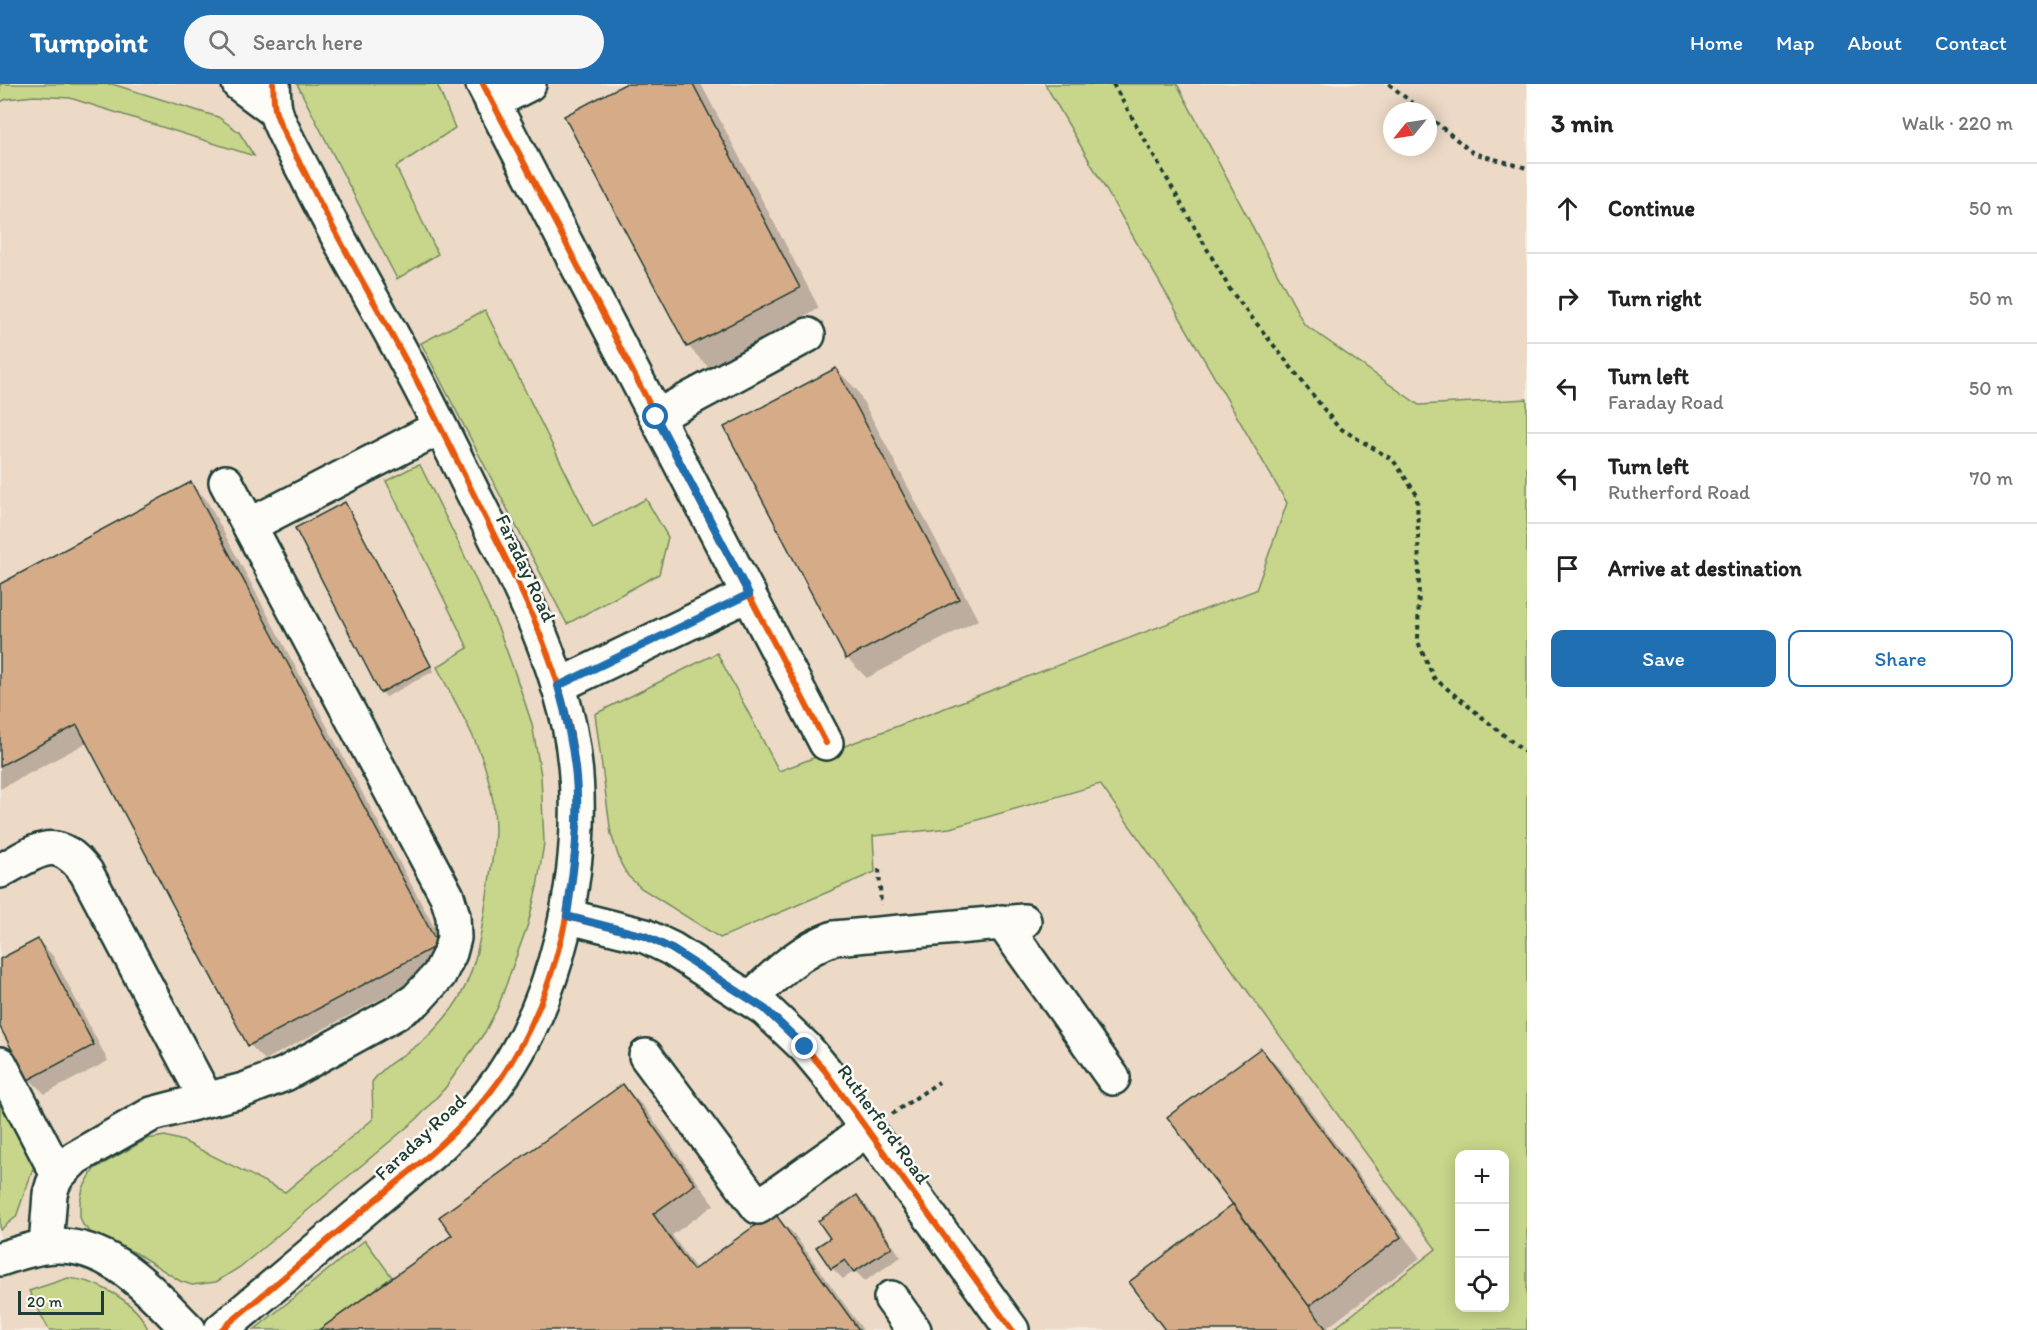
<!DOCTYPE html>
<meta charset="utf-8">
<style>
:root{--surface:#fff;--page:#f6f6f6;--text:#222;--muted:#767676;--line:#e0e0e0;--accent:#1f6fb2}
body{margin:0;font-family:Itim,sans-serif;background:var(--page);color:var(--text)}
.controls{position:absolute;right:18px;bottom:18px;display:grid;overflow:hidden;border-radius:12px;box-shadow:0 3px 15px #0003}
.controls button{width:54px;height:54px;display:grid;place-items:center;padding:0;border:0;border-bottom:2px solid var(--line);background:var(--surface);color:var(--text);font:30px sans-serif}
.compass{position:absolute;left:1383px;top:18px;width:54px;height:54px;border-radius:50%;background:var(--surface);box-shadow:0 3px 15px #0003;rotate:240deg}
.scale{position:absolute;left:18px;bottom:15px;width:86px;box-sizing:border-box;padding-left:6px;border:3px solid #1f3d34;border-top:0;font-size:16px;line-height:21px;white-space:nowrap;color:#1f3d34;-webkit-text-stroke:4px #fdfcf7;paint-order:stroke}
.stop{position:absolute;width:18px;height:18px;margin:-14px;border:4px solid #1f6fb2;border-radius:50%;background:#fff}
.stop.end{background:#1f6fb2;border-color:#fff;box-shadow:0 2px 6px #0008}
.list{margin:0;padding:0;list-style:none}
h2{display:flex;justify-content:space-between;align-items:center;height:78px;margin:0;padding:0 24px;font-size:26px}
h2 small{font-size:20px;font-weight:400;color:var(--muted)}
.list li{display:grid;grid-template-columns:39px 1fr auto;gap:18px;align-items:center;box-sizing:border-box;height:90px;padding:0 24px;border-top:2px solid var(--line)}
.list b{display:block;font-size:22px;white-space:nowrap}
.list p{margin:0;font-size:20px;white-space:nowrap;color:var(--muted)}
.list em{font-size:20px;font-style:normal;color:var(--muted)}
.actions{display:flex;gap:12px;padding:18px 24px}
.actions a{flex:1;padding:14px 0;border:2px solid var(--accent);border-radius:12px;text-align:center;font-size:21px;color:var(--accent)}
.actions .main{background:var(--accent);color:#fff}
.icon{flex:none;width:33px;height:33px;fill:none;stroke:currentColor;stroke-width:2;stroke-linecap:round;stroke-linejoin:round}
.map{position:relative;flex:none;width:1527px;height:1246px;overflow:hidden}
header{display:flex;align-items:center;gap:36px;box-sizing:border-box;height:84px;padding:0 30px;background:var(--accent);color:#fff}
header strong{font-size:28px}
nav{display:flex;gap:33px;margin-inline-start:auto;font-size:21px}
.search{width:420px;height:54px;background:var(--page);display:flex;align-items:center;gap:15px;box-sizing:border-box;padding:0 21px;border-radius:33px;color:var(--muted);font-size:22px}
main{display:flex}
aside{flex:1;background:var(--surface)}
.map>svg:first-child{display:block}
</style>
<header>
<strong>Turnpoint</strong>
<div class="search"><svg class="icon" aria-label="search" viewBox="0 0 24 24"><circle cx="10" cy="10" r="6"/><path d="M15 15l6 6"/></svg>Search here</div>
<nav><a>Home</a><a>Map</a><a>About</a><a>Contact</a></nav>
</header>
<main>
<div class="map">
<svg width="1527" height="1246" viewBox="0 0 1527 1246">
<rect width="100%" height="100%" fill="#f5ece1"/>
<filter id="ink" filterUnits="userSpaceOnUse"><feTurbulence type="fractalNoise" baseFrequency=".0167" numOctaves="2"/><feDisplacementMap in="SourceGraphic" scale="12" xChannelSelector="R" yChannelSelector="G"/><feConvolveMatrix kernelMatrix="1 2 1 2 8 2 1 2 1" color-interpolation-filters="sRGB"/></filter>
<g filter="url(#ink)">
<path fill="#ecd9c6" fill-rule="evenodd" d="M 0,0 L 1527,0 L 1527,1246 L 0,1246 ZM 1392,27 L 1428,27 L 1428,63 L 1392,63 ZM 1460,1070 L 1504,1070 L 1504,1224 L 1460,1224 Z"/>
<path fill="#c7d68a" stroke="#738a5f" stroke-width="1.5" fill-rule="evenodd" d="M 0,0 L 112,0 L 218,33 L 239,48 L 254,72 L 70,14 L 34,12 L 7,15 L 0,18 Z
M 297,0 L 437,0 L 455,44 L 396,83 L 438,170 L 397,195 Z
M 1045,0 L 1177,0 L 1304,240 L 1419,321 L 1527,315 L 1527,1246 L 1337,1246 L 1335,1244 L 1436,1165 L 1256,919 L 1100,700 L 950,744 L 873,752 L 875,788 L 720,854 L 641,804 L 628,792 L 621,780 L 611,750 L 595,630 L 717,569 L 779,687 L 1256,506 L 1287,419 ZM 1460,1070 L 1504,1070 L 1504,1224 L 1460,1224 Z
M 485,226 L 593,443 L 646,415 L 668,453 L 659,490 L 567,540 L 421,259 Z
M 420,381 L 461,464 L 499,546 L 516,592 L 532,640 L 541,691 L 544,759 L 537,803 L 528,840 L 498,923 L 485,948 L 446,1003 L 418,1034 L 240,1183 L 216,1198 L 192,1201 L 180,1197 L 136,1169 L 94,1151 L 83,1141 L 80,1133 L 80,1118 L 83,1104 L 94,1085 L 147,1055 L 165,1052 L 183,1057 L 285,1108 L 373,1035 L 372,998 C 386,978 407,971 425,955 C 434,947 444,935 452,925 C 478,890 482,841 489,799 C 491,781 495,762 495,745 C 495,727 492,707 487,690 C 477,653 454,617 437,583 L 468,564 L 386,397 L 413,383 Z
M 0,1000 L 35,1079 L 16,1133 L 0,1146 Z
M 365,1156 L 392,1193 L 319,1246 L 254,1246 Z
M 68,1194 C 96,1196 138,1218 148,1246 L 49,1246 L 29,1207 Z"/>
<path fill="#0003" d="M 628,0 L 701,0 L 819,224 L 708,283 L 688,262 Z
M 836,285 L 857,306 L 978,536 L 867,594 L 847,574 Z
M 191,400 L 206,415 L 452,877 L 265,976 L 250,961 L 88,658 L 0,705 L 0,502 Z
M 345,419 L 349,424 L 434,587 L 386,613 L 382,608 Z
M 38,856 L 53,872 L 108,977 L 45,1010 L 29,995 L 0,940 L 0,876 Z
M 1261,966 L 1281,986 L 1420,1174 L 1328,1243 L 1330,1246 L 1167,1246 L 1235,1121 Z
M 623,1002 L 644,1023 L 714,1121 L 672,1151 L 696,1185 L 773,1130 L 794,1150 L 863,1246 L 322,1246 L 454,1151 Z
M 857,1113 L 867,1123 L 901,1173 L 865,1197 L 855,1187 L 843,1195 L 832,1184 L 818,1164 L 832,1155 Z"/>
<path fill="#d6ac88" stroke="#1f3d34" stroke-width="1.5" d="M 625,0 L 693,0 L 800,204 L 687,263 L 564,32 Z
M 836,284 L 959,515 L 846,575 L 724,343 Z
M 191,398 L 438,861 L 248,962 L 77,641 L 0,682 L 0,500 Z
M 345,418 L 431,582 L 380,609 L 295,444 Z
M 38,855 L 94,961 L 28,996 L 0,943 L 0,875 Z
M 1261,964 L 1401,1153 L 1309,1222 L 1167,1033 Z
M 623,1000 L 695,1100 L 653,1130 L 693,1186 L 774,1128 L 859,1246 L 319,1246 L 452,1151 L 439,1133 Z
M 857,1111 L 892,1163 L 854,1188 L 845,1176 L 831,1185 L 816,1163 L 830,1154 L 818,1137 Z
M 1233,1120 L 1309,1222 L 1327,1246 L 1165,1246 L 1129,1198 Z"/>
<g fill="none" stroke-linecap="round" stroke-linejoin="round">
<defs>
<path id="minor" d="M 239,0 L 275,27
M 483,0 L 826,659
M 492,19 L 529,0
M 656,333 L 808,251
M 250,441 L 440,343
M 558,602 L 749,510
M 0,787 C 37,768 55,747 86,788 L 206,1015
M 566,832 L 645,852 L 672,865 L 765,925 L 805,963 L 825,987 L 1012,1246
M 1002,838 L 1113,994
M 750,915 C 776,890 800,866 834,854 L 1024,837
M 646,972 L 758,1123 L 868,1045
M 0,980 L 58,1091
M 46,1162 L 50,1110 L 53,1100 L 58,1091 L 75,1074 L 152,1030 L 244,1006 L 285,990 L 396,929 L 416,916 L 439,891 L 450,869 L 454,854 L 453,832 L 447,812 L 226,398
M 0,1175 C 15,1170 30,1165 45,1163 C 107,1154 150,1207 189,1246
M 891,1214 L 914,1246
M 221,1246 C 271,1204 322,1161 372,1119 C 413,1085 455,1052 489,1010 C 526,963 548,909 562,852 C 578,783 583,710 569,641 C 552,565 516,494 481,425 C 456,375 432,324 405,275 C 373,215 338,156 308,95 C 298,74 283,51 276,29 C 273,20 274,9 273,0"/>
</defs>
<use href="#minor" stroke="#1f3d34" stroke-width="38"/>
<path stroke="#1f3d34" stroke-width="4" stroke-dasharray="4.5 4.5" stroke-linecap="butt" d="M 1113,0 L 1231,207 L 1338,343 L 1393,376 L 1417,411 L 1419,491 L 1418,558 L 1434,594 L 1527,670
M 1389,0 L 1422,27
M 1428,32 L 1473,69 L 1527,84
M 879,785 L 881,821
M 892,1030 L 939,998"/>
<use href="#minor" stroke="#fdfcf7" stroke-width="33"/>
<defs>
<path id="cycleway" d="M 483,0 L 826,659
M 566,832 L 645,852 L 672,865 L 765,925 L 805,963 L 825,987 L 1012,1246
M 221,1246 C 271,1204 322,1161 372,1119 C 413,1085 455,1052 489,1010 C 526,963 548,909 562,852 C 578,783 583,710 569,641 C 552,565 516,494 481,425 C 456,375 432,324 405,275 C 373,215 338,156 308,95 C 298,74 283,51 276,29 C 273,20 274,9 273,0"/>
</defs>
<use href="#cycleway" stroke="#fdfcf7" stroke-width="10"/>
<use href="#cycleway" stroke="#e8590c" stroke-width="6"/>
</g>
</g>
<g fill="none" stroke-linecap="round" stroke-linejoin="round" filter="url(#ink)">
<path stroke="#1f6fb2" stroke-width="8" d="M 656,333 L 749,510 L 558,602 C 568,638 576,674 577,711 C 579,752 572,792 567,832 L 645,852 L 672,865 L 765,925 L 805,963"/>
</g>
<g text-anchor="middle" stroke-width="5" stroke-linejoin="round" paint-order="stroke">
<g font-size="20" fill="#1f3d34" stroke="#fdfcf7">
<text transform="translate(526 484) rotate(65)" y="7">Faraday Road</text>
<text transform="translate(884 1040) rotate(54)" y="7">Rutherford Road</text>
<text transform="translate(420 1053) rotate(-43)" y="7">Faraday Road</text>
</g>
</g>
</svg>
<div class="controls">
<button>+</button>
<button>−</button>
<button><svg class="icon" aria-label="locate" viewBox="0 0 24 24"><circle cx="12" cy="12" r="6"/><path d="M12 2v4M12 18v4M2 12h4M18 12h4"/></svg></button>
</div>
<svg class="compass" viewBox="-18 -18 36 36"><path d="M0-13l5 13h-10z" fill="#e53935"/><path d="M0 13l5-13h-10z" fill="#767676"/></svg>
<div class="scale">20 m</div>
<div class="stop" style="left:656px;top:333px"></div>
<div class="stop end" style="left:805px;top:963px"></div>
</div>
<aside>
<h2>3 min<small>Walk · 220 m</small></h2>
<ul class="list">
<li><svg class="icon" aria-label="ahead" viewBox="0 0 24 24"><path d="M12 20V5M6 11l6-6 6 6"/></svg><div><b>Continue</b></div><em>50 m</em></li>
<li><svg class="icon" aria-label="right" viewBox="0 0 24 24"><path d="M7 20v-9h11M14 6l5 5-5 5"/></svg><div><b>Turn right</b></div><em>50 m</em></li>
<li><svg class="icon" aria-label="left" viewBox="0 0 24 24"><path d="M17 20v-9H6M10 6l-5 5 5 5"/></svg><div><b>Turn left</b><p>Faraday Road</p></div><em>50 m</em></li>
<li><svg class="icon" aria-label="left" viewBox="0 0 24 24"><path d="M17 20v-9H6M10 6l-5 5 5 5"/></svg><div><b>Turn left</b><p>Rutherford Road</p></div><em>70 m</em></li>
<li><svg class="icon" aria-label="arrive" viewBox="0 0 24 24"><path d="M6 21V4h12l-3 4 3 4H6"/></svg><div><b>Arrive at destination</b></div></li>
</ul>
<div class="actions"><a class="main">Save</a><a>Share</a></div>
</aside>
</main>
